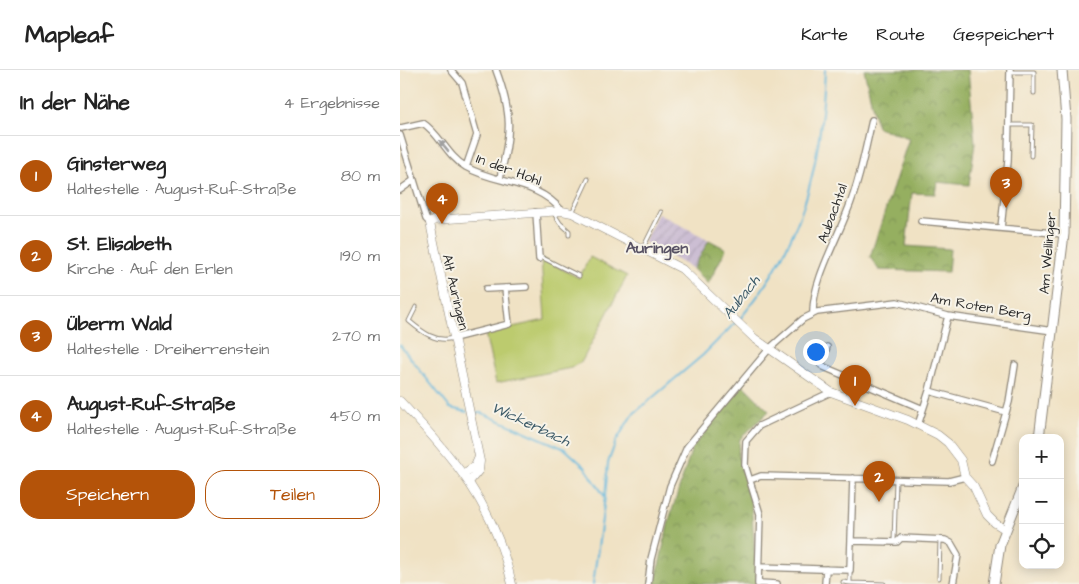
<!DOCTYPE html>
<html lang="de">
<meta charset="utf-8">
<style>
:root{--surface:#fff;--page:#f6f6f6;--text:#222;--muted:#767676;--line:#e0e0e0;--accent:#b45309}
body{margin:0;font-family:"Architects Daughter",sans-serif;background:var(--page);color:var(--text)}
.controls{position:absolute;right:15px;bottom:15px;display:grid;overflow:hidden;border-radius:10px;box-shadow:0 2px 12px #0003}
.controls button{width:45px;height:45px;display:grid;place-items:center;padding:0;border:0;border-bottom:1px solid var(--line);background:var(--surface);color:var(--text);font:25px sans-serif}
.you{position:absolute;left:415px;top:281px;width:18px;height:18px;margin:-12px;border:4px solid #fff;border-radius:50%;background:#1a73e8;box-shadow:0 0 0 8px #1a73e833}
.badge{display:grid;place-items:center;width:32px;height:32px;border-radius:50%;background:var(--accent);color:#fff;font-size:16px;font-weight:700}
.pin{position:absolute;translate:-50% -41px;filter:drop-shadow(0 1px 2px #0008)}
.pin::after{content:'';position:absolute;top:26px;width:18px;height:15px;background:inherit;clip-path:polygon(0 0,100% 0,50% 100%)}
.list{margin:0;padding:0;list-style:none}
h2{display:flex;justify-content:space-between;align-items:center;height:65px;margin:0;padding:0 20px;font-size:21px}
h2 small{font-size:16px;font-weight:400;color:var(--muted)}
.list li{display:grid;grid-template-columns:32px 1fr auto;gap:15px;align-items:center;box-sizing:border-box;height:80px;padding:0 20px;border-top:1px solid var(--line)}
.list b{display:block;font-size:19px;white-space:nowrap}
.list p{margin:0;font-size:16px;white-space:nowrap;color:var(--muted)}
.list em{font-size:16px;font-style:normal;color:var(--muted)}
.actions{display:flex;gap:10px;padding:15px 20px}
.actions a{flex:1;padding:11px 0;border:1px solid var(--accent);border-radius:20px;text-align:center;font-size:18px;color:var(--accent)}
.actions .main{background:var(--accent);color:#fff}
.icon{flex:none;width:28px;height:28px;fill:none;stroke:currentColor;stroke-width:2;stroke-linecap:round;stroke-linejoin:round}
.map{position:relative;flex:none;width:679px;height:514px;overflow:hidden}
header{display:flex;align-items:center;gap:30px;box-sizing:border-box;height:70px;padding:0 25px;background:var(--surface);border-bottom:1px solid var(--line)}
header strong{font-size:24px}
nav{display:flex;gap:28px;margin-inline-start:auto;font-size:18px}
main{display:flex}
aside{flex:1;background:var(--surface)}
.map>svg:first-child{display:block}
</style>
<header>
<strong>Mapleaf</strong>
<nav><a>Karte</a><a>Route</a><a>Gespeichert</a></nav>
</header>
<main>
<aside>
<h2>In der Nähe<small>4 Ergebnisse</small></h2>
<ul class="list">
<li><span class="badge">1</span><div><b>Ginsterweg</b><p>Haltestelle · August-Ruf-Straße</p></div><em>80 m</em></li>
<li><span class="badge">2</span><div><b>St. Elisabeth</b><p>Kirche · Auf den Erlen</p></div><em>190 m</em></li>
<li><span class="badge">3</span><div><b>Überm Wald</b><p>Haltestelle · Dreiherrenstein</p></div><em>270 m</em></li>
<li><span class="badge">4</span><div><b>August-Ruf-Straße</b><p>Haltestelle · August-Ruf-Straße</p></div><em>450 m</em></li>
</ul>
<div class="actions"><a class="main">Speichern</a><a>Teilen</a></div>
</aside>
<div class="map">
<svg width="679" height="514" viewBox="0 0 679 514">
<defs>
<pattern id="industrial-furrows" width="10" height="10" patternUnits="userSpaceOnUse" patternTransform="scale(1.25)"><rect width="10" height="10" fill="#ccbed3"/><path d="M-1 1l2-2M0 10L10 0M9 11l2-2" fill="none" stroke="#afa3b5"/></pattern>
<pattern id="forest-crowns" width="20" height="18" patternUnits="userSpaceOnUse" patternTransform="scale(1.25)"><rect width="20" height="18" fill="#95af61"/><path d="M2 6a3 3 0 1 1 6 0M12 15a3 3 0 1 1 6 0" fill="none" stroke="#7a8f50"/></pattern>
</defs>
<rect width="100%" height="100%" fill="#f7f3e8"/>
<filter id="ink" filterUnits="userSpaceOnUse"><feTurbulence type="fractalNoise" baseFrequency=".02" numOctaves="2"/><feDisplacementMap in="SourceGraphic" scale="10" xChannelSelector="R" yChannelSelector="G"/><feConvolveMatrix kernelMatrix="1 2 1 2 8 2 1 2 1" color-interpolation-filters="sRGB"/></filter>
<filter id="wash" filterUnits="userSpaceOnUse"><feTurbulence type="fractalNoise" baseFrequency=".0096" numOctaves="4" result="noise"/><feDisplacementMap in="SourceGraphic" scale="20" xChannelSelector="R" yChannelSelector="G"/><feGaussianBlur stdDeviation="1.12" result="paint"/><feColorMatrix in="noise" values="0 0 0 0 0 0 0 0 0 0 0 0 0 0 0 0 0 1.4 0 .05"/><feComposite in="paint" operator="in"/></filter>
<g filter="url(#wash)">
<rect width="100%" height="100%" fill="#f0e2c4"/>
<path fill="url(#industrial-furrows)" d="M 258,143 L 309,170 L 293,199 L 244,172 Z"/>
<path fill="#bccb6e" stroke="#747b4c" d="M 190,187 L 227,206 L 182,291 L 171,298 L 96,313 L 85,263 L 145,250 L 141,188 L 179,208 Z"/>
<path fill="url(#forest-crowns)" stroke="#606d46" d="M 464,0 L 568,0 L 575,73 L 569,115 L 537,112 L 535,124 L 512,123 L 506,176 L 550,179 L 548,202 L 479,200 L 470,187 L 509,68 L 477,57 Z
M 309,170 L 326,179 L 308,214 L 293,199 Z
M 343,315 L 369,341 L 340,369 L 338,385 L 351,431 L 357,514 L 255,514 L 269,450 L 292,378 Z"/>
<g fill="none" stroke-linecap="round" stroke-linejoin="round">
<path stroke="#5eb5db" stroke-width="2" d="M 339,250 C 403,174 421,98 425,0
M 0,275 L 50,338 L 67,342
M 71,343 L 82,343 L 165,379 L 185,397 L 205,427 L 193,514
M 205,427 L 208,393 L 216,371 L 232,345 L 303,285 L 335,253"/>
</g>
</g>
<g filter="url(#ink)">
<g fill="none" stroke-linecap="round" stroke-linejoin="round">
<defs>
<path id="service" d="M 610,2 L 634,2 L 634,23
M 609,55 L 632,55 L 631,86
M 153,142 L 160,153 L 169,161 L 169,165
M 172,143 L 188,109
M 243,178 L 261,142
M 139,186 L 179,206
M 16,237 L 9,251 C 22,262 36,273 53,268
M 494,471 L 496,410
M 450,501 L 450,513 L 484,514
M 539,508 L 540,470
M 443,512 L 450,513"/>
<path id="minor" d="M 51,0 L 62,13 L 77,65 L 66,97
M 96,0 C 113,46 111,61 100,108
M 1,58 L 23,53 C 40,64 47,86 66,97 C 98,115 137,110 162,141
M 0,65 L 26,149 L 30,153
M 0,120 L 14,110
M 136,142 L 139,189
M 521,151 L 664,164
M 601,158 L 608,91 L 610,0
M 86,219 L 126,217
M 413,244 C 412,213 436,171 447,142 C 459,113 465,81 472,50
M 54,268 L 109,254 L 105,218
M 427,277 L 421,295 L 424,297 L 523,339
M 529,321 L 606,342
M 518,355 L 529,321 L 548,246
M 592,391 L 609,332 L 615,295
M 350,410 L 361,406 L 549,411 L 565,407
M 451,471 L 497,472 L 501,468 L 545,470 L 551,473 L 558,485 L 553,514
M 359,497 L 450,500 L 453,408
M 358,513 L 377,514
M 248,514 L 251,489 L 270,416 L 287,377 L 369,279 L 403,249 L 417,242 L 497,232 L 548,246 L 653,261
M 358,514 L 360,444 L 345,395 L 346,371 L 359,356 L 431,322
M 425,514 L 426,499"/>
<path id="tertiary" d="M 0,331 C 55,390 94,433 112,514
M 63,404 L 75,396 L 79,387
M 69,412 L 79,400 L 80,391 L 30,153 L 34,150 L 162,141 L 172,143 L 282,199 L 354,268 L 431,322 L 508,350 L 538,365 L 548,373 L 561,390 L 565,407 L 574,417 L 587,445 L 595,453 L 606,460"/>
<path id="secondary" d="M 639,368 L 664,164 L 666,49 L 662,0
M 594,514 L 600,475 L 623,417"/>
</defs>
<use href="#service" stroke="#8e8678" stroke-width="5"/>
<use href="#minor" stroke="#8e8678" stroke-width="8"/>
<use href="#tertiary" stroke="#8e8678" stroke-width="9"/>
<use href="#secondary" stroke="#8e8678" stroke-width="11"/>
<use href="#service" stroke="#fff" stroke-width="3"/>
<use href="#minor" stroke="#fff" stroke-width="5.5"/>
<use href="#tertiary" stroke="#fff" stroke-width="8"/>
<use href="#secondary" stroke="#fff" stroke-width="9"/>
</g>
<defs><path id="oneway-solid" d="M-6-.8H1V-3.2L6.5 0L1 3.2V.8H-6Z" transform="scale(1.25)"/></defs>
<use fill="#a0a0a0" href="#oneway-solid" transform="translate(44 76) rotate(-129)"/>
</g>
<g text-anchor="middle" stroke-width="4" stroke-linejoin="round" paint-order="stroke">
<g font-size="14" fill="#2b2b2b" stroke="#f7f3e8">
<text transform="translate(109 99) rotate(20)" y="5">In der Hohl</text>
<text transform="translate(432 143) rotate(-70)" y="5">Aubachtal</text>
<text transform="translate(647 183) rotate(-85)" y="5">Am Wellinger</text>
<text transform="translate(56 222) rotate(77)" y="5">Alt Auringen</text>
<text transform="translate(581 236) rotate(10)" y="5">Am Roten Berg</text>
</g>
<g font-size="15" font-style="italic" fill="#3d5b69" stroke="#f7f3e8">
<text transform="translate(341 227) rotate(-52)" y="5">Aubach</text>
<text transform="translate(131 354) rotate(25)" y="5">Wickerbach</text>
</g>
<g font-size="16" font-weight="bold" fill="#585264" stroke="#f7f3e8">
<text x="257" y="183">Auringen</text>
</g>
</g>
</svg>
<div class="controls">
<button>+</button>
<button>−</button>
<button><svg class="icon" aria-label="locate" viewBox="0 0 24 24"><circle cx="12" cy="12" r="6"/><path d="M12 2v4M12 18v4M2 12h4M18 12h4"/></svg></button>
</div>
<div class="you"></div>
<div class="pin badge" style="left:455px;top:336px">1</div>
<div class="pin badge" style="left:479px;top:432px">2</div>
<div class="pin badge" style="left:606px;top:138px">3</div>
<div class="pin badge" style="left:42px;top:154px">4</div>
</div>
</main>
